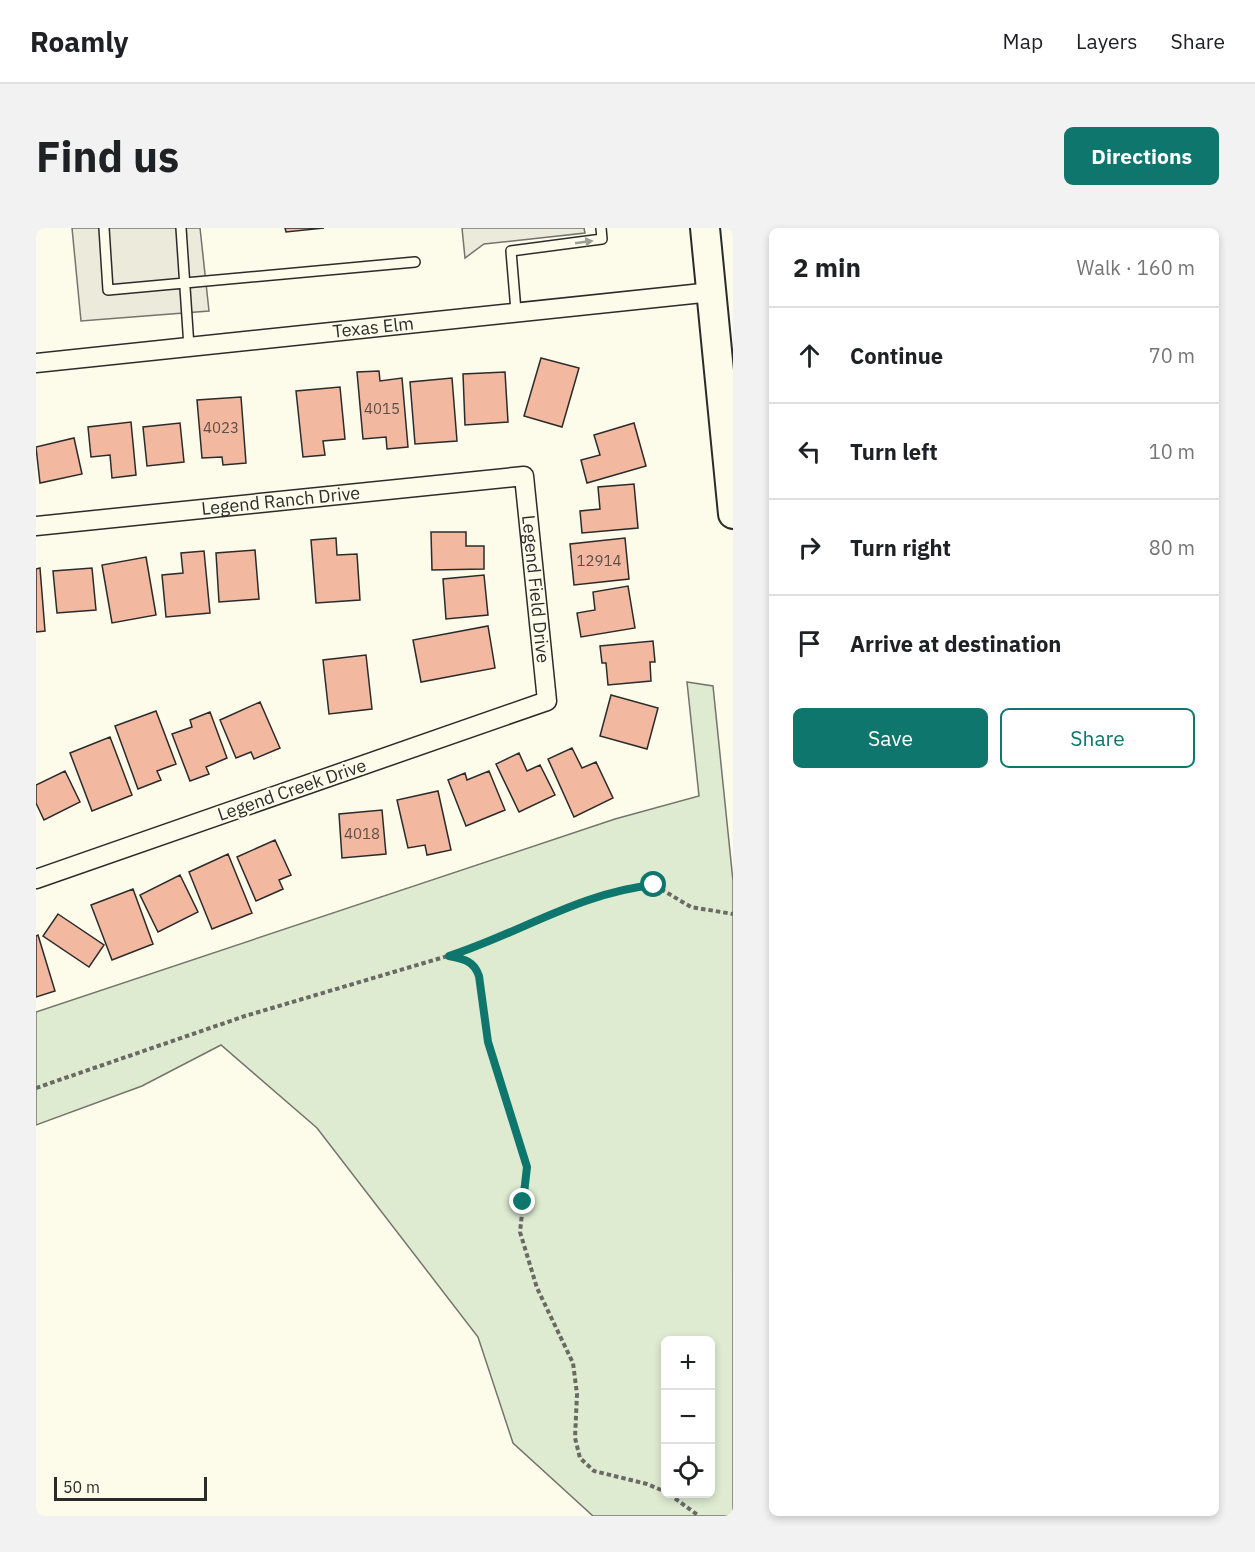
<!DOCTYPE html>
<meta charset="utf-8">
<style>
:root{--surface:#fff;--page:#f2f2f2;--text:#202124;--muted:#757577;--line:#e0e0e0;--accent:#0f766e}
body{margin:0;font-family:"IBM Plex Sans",sans-serif;background:var(--page);color:var(--text)}
.controls{position:absolute;right:18px;bottom:18px;display:grid;overflow:hidden;border-radius:9px;box-shadow:0 3px 9px #0003}
.controls button{width:54px;height:54px;display:grid;place-items:center;padding:0;border:0;border-bottom:2px solid var(--line);background:var(--surface);color:var(--text);font:30px sans-serif}
.scale{position:absolute;left:18px;bottom:15px;width:153px;box-sizing:border-box;padding-left:6px;border:3px solid #2b2b2b;border-top:0;font-size:16px;line-height:21px;white-space:nowrap;color:#2b2b2b;-webkit-text-stroke:4px #fdfbea;paint-order:stroke}
.stop{position:absolute;width:18px;height:18px;margin:-14px;border:4px solid #0f766e;border-radius:50%;background:#fff}
.stop.end{background:#0f766e;border-color:#fff;box-shadow:0 2px 6px #0008}
.list{margin:0;padding:0;list-style:none}
h2{display:flex;justify-content:space-between;align-items:center;height:78px;margin:0;padding:0 24px;font-size:26px}
h2 small{font-size:20px;font-weight:400;color:var(--muted)}
.list li{display:grid;grid-template-columns:39px 1fr auto;gap:18px;align-items:center;box-sizing:border-box;height:96px;padding:0 24px;border-top:2px solid var(--line)}
.list b{display:block;font-size:22px;white-space:nowrap}
.list em{font-size:20px;font-style:normal;color:var(--muted)}
.actions{display:flex;gap:12px;padding:18px 24px}
.actions a{flex:1;padding:14px 0;border:2px solid var(--accent);border-radius:9px;text-align:center;font-size:21px;color:var(--accent)}
.actions .main{background:var(--accent);color:#fff}
.icon{flex:none;width:33px;height:33px;fill:none;stroke:currentColor;stroke-width:2;stroke-linecap:round;stroke-linejoin:round}
.map{position:relative;flex:none;width:697px;height:1288px;overflow:hidden;border-radius:9px}
header{display:flex;align-items:center;gap:36px;box-sizing:border-box;height:84px;padding:0 30px;background:var(--surface);border-bottom:2px solid var(--line)}
header strong{font-size:28px}
nav{display:flex;gap:33px;margin-inline-start:auto;font-size:21px}
.intro{display:flex;align-items:center;justify-content:space-between;box-sizing:border-box;height:144px;padding:0 36px}
h1{margin:0;font-size:42px}
.button{padding:15px 27px;border-radius:9px;background:var(--accent);color:#fff;font-size:21px;font-weight:700}
main{display:flex;gap:36px;padding:0 36px}
aside{flex:1;background:var(--surface);border-radius:9px;box-shadow:0 3px 9px #0003}
.map>svg:first-child{display:block}
</style>
<header>
<strong>Roamly</strong>
<nav><a>Map</a><a>Layers</a><a>Share</a></nav>
</header>
<div class="intro"><h1>Find us</h1><a class="button">Directions</a></div>
<main>
<div class="map">
<svg width="697" height="1288" viewBox="0 0 697 1288">
<rect width="100%" height="100%" fill="#fdfbea"/>
<path fill="#deebd1" stroke="#74746e" stroke-width="1.5" fill-rule="evenodd" d="M 651,454 L 677,458 L 697,653 L 697,1288 L 557,1288 L 477,1215 L 442,1109 L 281,900 L 185,817 L 106,858 L 0,897 L 0,784 L 579,591 L 663,568 ZM 674,1112 L 674,1266 L 630,1266 L 630,1112 Z"/>
<path fill="#eceadb" stroke="#74746e" stroke-width="1.5" d="M 36,0 L 164,0 L 173,83 L 45,93 Z
M 426,0 L 548,0 L 549,5 L 448,16 L 429,30 Z"/>
<path fill="#f2b8a0" stroke="#2b2b2b" stroke-width="1.5" d="M 249,0 L 288,0 L 250,4 Z
M 505,130 L 543,140 L 526,199 L 488,188 Z
M 343,143 L 344,153 L 366,150 L 372,219 L 351,221 L 350,209 L 327,211 L 321,144 Z
M 469,144 L 472,194 L 429,197 L 427,146 Z
M 416,150 L 421,213 L 379,216 L 374,154 Z
M 304,159 L 309,211 L 287,213 L 289,227 L 267,229 L 260,163 Z
M 205,169 L 210,235 L 187,237 L 186,229 L 166,230 L 161,172 Z
M 95,194 L 100,247 L 76,250 L 74,227 L 55,229 L 52,199 Z
M 144,195 L 148,234 L 111,238 L 107,199 Z
M 598,195 L 610,238 L 551,255 L 545,232 L 564,227 L 558,207 Z
M 38,210 L 46,246 L 4,255 L 0,219 Z
M 598,256 L 602,300 L 546,305 L 544,283 L 564,281 L 562,259 Z
M 395,304 L 430,304 L 430,318 L 448,318 L 448,341 L 396,342 Z
M 300,310 L 301,327 L 321,326 L 324,372 L 280,375 L 275,312 Z
M 589,310 L 593,351 L 538,357 L 534,316 Z
M 219,322 L 223,371 L 183,374 L 180,325 Z
M 168,323 L 174,385 L 130,389 L 126,347 L 147,345 L 145,325 Z
M 110,329 L 120,387 L 76,395 L 66,337 Z
M 4,340 L 9,403 L 0,404 L 0,341 Z
M 56,340 L 60,382 L 21,385 L 17,343 Z
M 448,347 L 452,387 L 410,391 L 407,351 Z
M 592,358 L 599,400 L 545,409 L 541,385 L 559,382 L 557,364 Z
M 452,398 L 459,440 L 385,454 L 377,412 Z
M 617,413 L 619,434 L 614,434 L 615,453 L 572,457 L 570,435 L 566,435 L 564,418 Z
M 330,427 L 336,481 L 293,486 L 287,432 Z
M 575,467 L 622,480 L 611,521 L 564,508 Z
M 224,474 L 244,520 L 218,531 L 215,524 L 200,530 L 184,492 Z
M 120,483 L 140,536 L 121,543 L 125,552 L 102,561 L 79,498 Z
M 174,484 L 191,530 L 170,539 L 173,546 L 154,553 L 136,506 L 156,499 L 154,492 Z
M 74,509 L 96,567 L 56,583 L 34,525 Z
M 536,520 L 546,540 L 560,534 L 577,570 L 538,589 L 512,531 Z
M 483,525 L 491,543 L 504,537 L 519,567 L 483,584 L 460,536 Z
M 29,543 L 44,574 L 8,592 L 0,575 L 0,557 Z
M 453,543 L 469,582 L 430,598 L 412,552 L 429,545 L 431,552 Z
M 402,563 L 415,622 L 391,627 L 389,617 L 372,620 L 361,572 Z
M 346,582 L 350,626 L 306,630 L 303,586 Z
M 239,612 L 255,647 L 243,652 L 247,661 L 220,673 L 201,629 Z
M 192,626 L 216,685 L 176,701 L 153,644 Z
M 144,647 L 162,684 L 122,704 L 104,667 Z
M 97,661 L 117,716 L 76,732 L 55,677 Z
M 22,686 L 68,717 L 53,739 L 7,708 Z
M 2,707 L 19,763 L 0,769 L 0,708 Z"/>
<g fill="none" stroke-linecap="round" stroke-linejoin="round">
<defs>
<path id="lane" d="M 68,0 L 72,62 L 379,34
M 145,0 L 153,119
M 480,83 L 475,23 L 566,11 L 565,0"/>
<g id="street">
<path id="s1" d="M 0,135 L 676,64"/>
<path id="s2" d="M 0,298 L 488,248 L 511,473 L 0,651"/>
</g>
<path id="primary" d="M 669,0 L 697,286"/>
</defs>
<use href="#lane" stroke="#2b2b2b" stroke-width="12"/>
<use href="#street" stroke="#2b2b2b" stroke-width="21"/>
<use href="#primary" stroke="#2b2b2b" stroke-width="32"/>
<path stroke="#6a6964" stroke-width="4" stroke-dasharray="4.5 3" stroke-linecap="butt" d="M 414,729 C 429,731 438,733 443,748 L 452,814 L 491,939 L 484,1004 L 501,1060 L 537,1135 L 541,1166 L 539,1210 L 544,1230 L 558,1243 L 611,1256 L 630,1264
M 0,860 L 209,788 L 442,719 L 515,686 L 588,660 L 618,657 L 655,679 L 697,686
M 633,1266 L 663,1288"/>
<use href="#lane" stroke="#fdfbea" stroke-width="9"/>
<use href="#street" stroke="#fdfbea" stroke-width="18"/>
<use href="#primary" stroke="#fdfbea" stroke-width="28"/>
</g>
<defs><path id="oneway-solid" d="M-6-.8H1V-3.2L6.5 0L1 3.2V.8H-6Z" transform="scale(1.5)"/></defs>
<use fill="#9e9d94" href="#oneway-solid" transform="translate(548 14) rotate(-8)"/>
<g fill="none" stroke-linecap="round" stroke-linejoin="round">
<path stroke="#0f766e" stroke-width="8" d="M 487,974 L 491,939 L 452,814 L 443,748 C 438,733 428,731 413,728 C 482,706 545,664 618,657"/>
</g>
<g text-anchor="middle" stroke-width="4.5" stroke-linejoin="round" paint-order="stroke">
<g font-size="15" fill="#5d4e48">
<text x="346" y="186">4015</text>
<text x="185" y="205">4023</text>
<text x="563" y="338">12914</text>
<text x="326" y="611">4018</text>
</g>
<g font-size="18" fill="#2b2b2b" stroke="#fdfbea">
<text dy="6" stroke="none"><textPath href="#s1" startOffset="339">Texas Elm</textPath></text>
<text dy="6" stroke="none"><textPath href="#s2" startOffset="246">Legend Ranch Drive</textPath></text>
<text dy="6" stroke="none"><textPath href="#s2" startOffset="604">Legend Field Drive</textPath></text>
<text transform="translate(256 562) rotate(-19)" y="6">Legend Creek Drive</text>
</g>
</g>
</svg>
<div class="controls">
<button>+</button>
<button>−</button>
<button><svg class="icon" aria-label="locate" viewBox="0 0 24 24"><circle cx="12" cy="12" r="6"/><path d="M12 2v4M12 18v4M2 12h4M18 12h4"/></svg></button>
</div>
<div class="scale">50 m</div>
<div class="stop" style="left:618px;top:657px"></div>
<div class="stop end" style="left:487px;top:974px"></div>
</div>
<aside>
<h2>2 min<small>Walk · 160 m</small></h2>
<ul class="list">
<li><svg class="icon" aria-label="ahead" viewBox="0 0 24 24"><path d="M12 20V5M6 11l6-6 6 6"/></svg><div><b>Continue</b></div><em>70 m</em></li>
<li><svg class="icon" aria-label="left" viewBox="0 0 24 24"><path d="M17 20v-9H6M10 6l-5 5 5 5"/></svg><div><b>Turn left</b></div><em>10 m</em></li>
<li><svg class="icon" aria-label="right" viewBox="0 0 24 24"><path d="M7 20v-9h11M14 6l5 5-5 5"/></svg><div><b>Turn right</b></div><em>80 m</em></li>
<li><svg class="icon" aria-label="arrive" viewBox="0 0 24 24"><path d="M6 21V4h12l-3 4 3 4H6"/></svg><div><b>Arrive at destination</b></div></li>
</ul>
<div class="actions"><a class="main">Save</a><a>Share</a></div>
</aside>
</main>
